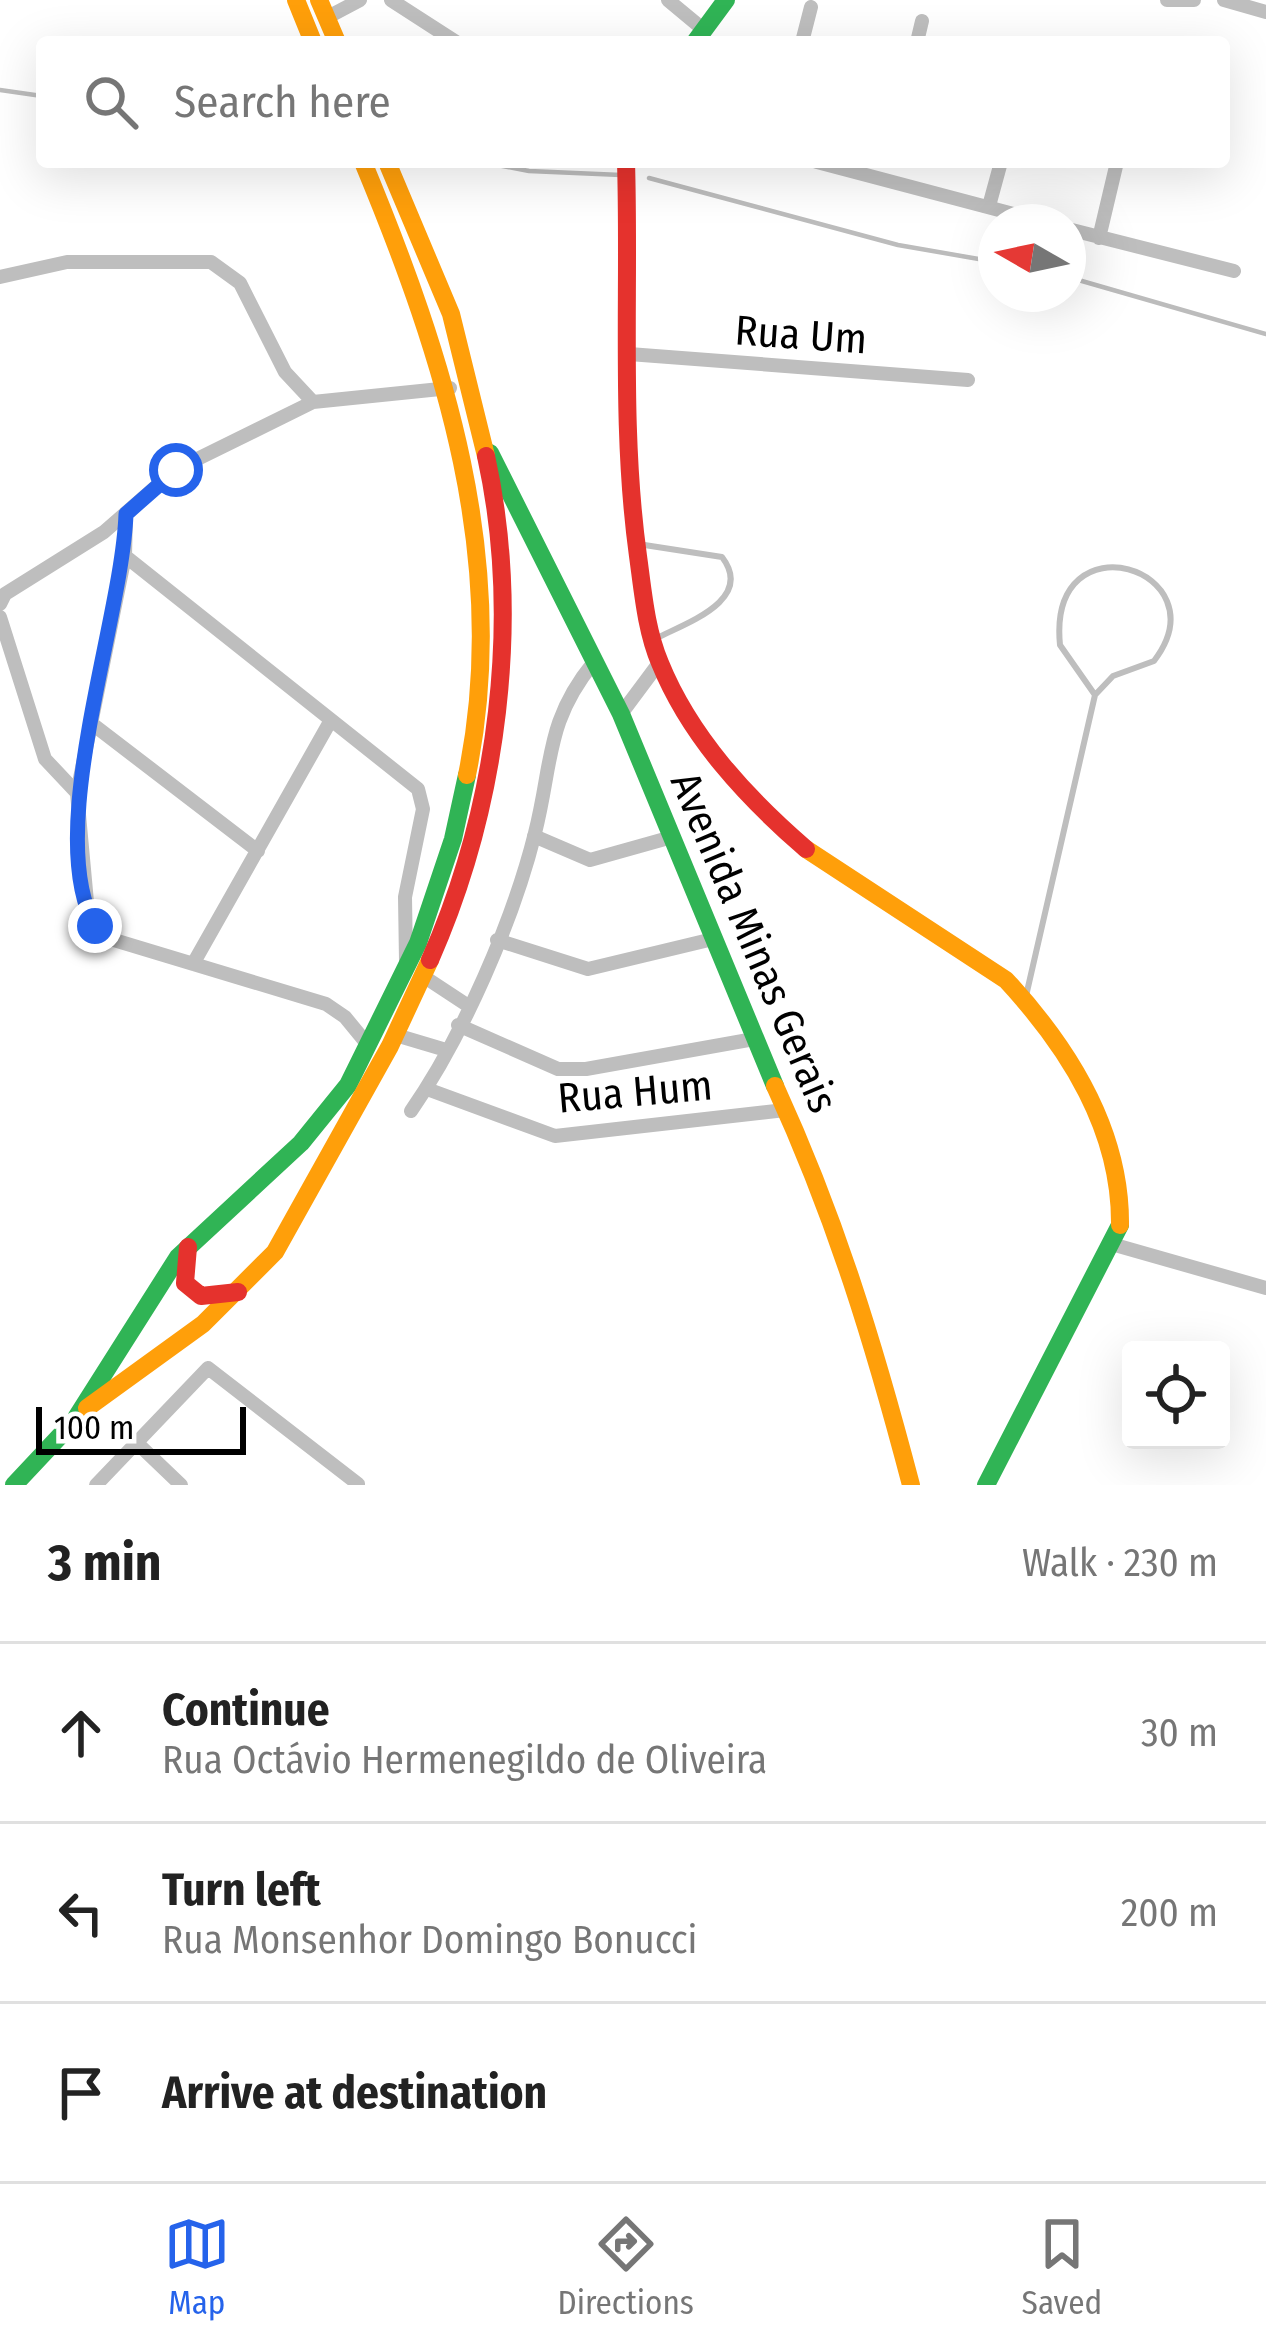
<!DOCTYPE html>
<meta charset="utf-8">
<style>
:root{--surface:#fff;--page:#f6f6f6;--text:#222;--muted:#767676;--line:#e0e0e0;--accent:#2563eb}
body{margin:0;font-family:"Fira Sans Condensed",sans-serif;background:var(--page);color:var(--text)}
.controls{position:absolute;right:36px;bottom:36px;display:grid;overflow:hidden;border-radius:12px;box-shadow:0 12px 48px #0002}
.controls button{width:108px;height:108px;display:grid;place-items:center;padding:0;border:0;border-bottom:3px solid var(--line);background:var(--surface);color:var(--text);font:60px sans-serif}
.compass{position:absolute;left:978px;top:204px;width:108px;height:108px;border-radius:50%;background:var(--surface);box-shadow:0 12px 48px #0002;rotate:279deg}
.scale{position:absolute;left:36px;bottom:30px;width:210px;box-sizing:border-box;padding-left:12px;border:6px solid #000;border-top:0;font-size:33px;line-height:42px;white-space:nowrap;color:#000;-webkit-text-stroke:9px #fff;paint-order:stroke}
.stop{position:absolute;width:36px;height:36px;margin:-27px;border:9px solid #2563eb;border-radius:50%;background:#fff}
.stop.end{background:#2563eb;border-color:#fff;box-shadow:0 3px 12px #0008}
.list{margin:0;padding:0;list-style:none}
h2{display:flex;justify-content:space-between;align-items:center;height:156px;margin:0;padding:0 48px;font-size:51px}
h2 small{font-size:39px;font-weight:400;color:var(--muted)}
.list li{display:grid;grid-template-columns:78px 1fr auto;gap:36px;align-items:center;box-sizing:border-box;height:180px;padding:0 48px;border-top:3px solid var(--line)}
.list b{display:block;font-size:45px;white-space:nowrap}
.list p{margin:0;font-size:39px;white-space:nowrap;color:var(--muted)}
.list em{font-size:39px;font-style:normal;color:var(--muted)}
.icon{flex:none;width:66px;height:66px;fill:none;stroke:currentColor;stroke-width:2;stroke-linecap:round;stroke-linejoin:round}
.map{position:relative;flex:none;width:1266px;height:1485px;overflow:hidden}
.search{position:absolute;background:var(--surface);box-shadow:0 12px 48px #0002;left:36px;right:36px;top:36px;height:132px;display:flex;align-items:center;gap:30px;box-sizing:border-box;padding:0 42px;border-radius:12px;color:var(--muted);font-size:45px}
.sheet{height:696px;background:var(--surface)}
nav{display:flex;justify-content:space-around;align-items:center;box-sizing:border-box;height:168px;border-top:3px solid var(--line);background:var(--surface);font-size:33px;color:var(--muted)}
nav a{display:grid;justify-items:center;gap:6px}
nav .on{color:var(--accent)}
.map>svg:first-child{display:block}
</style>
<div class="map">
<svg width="1266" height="1485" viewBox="0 0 1266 1485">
<rect width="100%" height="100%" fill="#fff"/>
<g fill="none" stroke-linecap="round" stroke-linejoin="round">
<path stroke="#bcbcbc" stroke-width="4.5" d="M 0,90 L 42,96
M 482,162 L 529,171 L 621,175
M 649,178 L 898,245 L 996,262
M 1068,277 L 1266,334"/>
<path stroke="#bebebe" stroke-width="6" d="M 638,544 L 722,557 C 755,600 686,623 657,638
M 1026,996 L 1095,695 L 1113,676 L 1154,661 C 1224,569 1047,514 1060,645 L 1095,695"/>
<path stroke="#bebebe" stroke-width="14" d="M 391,0 L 456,42
M 668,0 L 704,30
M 1167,0 L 1194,0
M 1224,0 L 1266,12
M 326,18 L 360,0
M 802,42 L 811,7
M 917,42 L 922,21
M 817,162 L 1044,222
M 989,206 L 1001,162
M 1068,229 L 1234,271
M 1099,238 L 1117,162
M 0,277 L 67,262 L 211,262 L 240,283 L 285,372 L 313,402
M 629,354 L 968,380
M 126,514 L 125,556 L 77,793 L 88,913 L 114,940 L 326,1004 L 345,1017 L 368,1045
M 125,556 L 418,789 L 423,809 L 405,897 L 406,961
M 0,604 L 5,594 L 104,532 L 175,470 L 313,402 L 450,388
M 0,617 L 45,759 L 77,793
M 621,714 L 659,663
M 91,723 L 258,851
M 534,836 L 590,860 L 672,837
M 497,940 L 588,969 L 713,939
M 193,964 L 331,720
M 426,978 L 467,1005
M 458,1025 L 558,1069 L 586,1069 L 754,1039
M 399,1036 L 446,1050
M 427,1089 L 555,1136 L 785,1110
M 411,1111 C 463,1036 513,921 535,833 C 553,762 545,722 594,662
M 1115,1245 L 1266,1288
M 136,1442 L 181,1485
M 96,1485 L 208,1368 L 358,1484"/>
<path stroke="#30b455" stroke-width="18" d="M 695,42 L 726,0
M 490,453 L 621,714 L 775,1086
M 14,1485 L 74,1421 L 178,1257 L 301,1143 L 348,1085 L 418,943 L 453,839 L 467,775
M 986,1485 L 1120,1225"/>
<path stroke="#ff9f0a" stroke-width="18" d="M 296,0 L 313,42
M 319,0 L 337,42
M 363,162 C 444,357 511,562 467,775
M 387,162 L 451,314 L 486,456
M 806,849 L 1006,980 C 1069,1048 1121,1130 1120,1225
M 775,1086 C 836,1219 874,1344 911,1485
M 87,1408 L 203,1324 L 275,1252 L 390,1046 L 430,960"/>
<path stroke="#e5322d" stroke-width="18" d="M 626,162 C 630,293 620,426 638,556 C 643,592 646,630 660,663 C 690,737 747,798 806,849
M 430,960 C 498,806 522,620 486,456
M 188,1247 L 185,1283 L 201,1296 L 238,1292"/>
</g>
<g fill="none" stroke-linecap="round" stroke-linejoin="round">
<path stroke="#2563eb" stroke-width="15" d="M 95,926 C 43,834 122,622 126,514 L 176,470"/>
</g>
<g text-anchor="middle" stroke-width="10" stroke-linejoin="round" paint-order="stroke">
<g font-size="42" fill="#000" stroke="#fff">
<text transform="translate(801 334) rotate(4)" y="15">Rua Um</text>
<text transform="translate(755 942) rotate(67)" y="15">Avenida Minas Gerais</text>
<text transform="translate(635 1091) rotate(-5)" y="15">Rua Hum</text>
</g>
</g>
</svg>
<div class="controls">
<button><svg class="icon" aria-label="locate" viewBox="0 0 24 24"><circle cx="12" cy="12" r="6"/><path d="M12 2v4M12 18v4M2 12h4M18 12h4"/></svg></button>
</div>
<svg class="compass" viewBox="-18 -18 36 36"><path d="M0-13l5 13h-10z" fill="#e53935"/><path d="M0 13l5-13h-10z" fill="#767676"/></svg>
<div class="scale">100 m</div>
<div class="stop" style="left:176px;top:470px"></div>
<div class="stop end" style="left:95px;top:926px"></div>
<div class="search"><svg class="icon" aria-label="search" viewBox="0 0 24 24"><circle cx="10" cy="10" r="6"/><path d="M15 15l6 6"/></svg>Search here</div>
</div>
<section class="sheet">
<h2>3 min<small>Walk · 230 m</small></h2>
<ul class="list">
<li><svg class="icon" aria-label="ahead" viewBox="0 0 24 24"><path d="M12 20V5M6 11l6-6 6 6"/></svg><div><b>Continue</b><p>Rua Octávio Hermenegildo de Oliveira</p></div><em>30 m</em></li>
<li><svg class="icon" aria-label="left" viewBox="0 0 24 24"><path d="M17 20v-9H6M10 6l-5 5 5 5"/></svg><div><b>Turn left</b><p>Rua Monsenhor Domingo Bonucci</p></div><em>200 m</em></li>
<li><svg class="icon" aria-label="arrive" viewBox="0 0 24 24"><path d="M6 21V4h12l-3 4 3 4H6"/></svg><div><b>Arrive at destination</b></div></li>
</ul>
</section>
<nav>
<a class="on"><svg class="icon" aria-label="map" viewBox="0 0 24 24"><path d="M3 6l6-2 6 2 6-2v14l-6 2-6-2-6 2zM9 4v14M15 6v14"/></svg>Map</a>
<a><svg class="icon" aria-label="directions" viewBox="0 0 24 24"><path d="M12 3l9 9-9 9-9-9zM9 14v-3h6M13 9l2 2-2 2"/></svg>Directions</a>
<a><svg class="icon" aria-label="saved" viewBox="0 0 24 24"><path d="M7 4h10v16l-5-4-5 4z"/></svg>Saved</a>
</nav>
